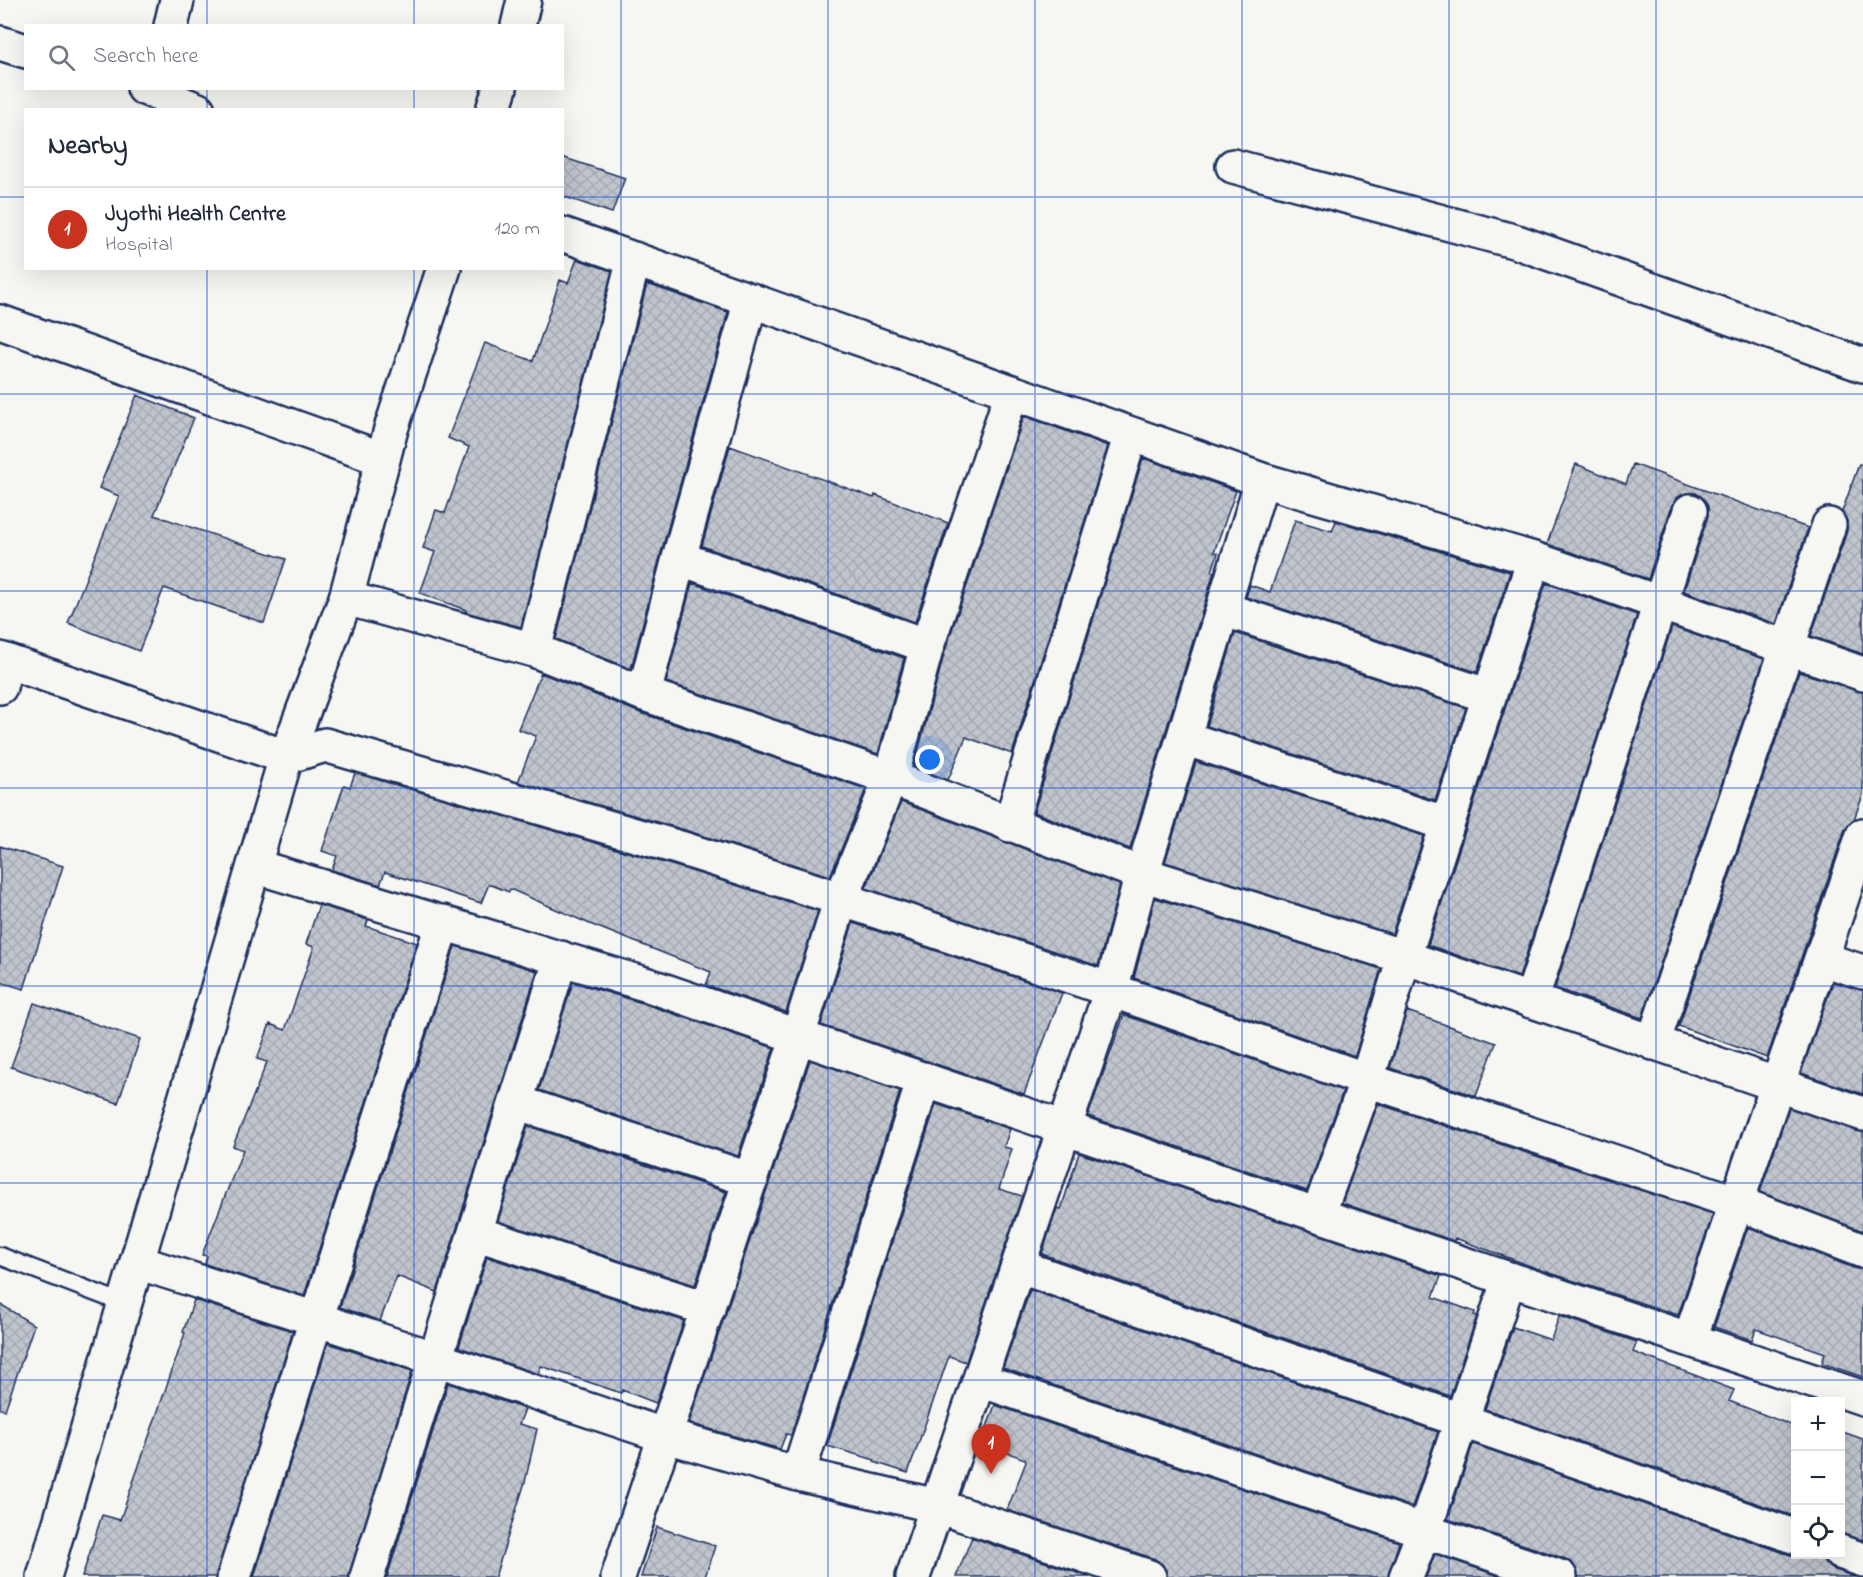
<!DOCTYPE html>
<meta charset="utf-8">
<style>
:root{--surface:#fff;--page:#f2f2f3;--text:#1f2937;--muted:#747a83;--line:#e0e1e3;--accent:#c8321e}
body{margin:0;font-family:"Indie Flower",sans-serif;background:var(--page);color:var(--text)}
.controls{position:absolute;right:18px;bottom:18px;display:grid;overflow:hidden;border-radius:0px;box-shadow:0 6px 24px #0002}
.controls button{width:54px;height:54px;display:grid;place-items:center;padding:0;border:0;border-bottom:2px solid var(--line);background:var(--surface);color:var(--text);font:30px sans-serif}
.you{position:absolute;left:930px;top:760px;width:21px;height:21px;margin:-15px;border:4px solid #fff;border-radius:50%;background:#1a73e8;box-shadow:0 0 0 9px #1a73e833}
.badge{display:grid;place-items:center;width:39px;height:39px;border-radius:50%;background:var(--accent);color:#fff;font-size:20px;font-weight:700}
.pin{position:absolute;translate:-50% -50px;filter:drop-shadow(0 2px 3px #0008)}
.pin::after{content:'';position:absolute;top:32px;width:21px;height:18px;background:inherit;clip-path:polygon(0 0,100% 0,50% 100%)}
.list{margin:0;padding:0;list-style:none}
h2{display:flex;justify-content:space-between;align-items:center;height:78px;margin:0;padding:0 24px;font-size:26px}
h2 small{font-size:20px;font-weight:400;color:var(--muted)}
.list li{display:grid;grid-template-columns:39px 1fr auto;gap:18px;align-items:center;box-sizing:border-box;height:84px;padding:0 24px;border-top:2px solid var(--line)}
.list b{display:block;font-size:22px;white-space:nowrap}
.list p{margin:0;font-size:20px;white-space:nowrap;color:var(--muted)}
.list em{font-size:20px;font-style:normal;color:var(--muted)}
.icon{flex:none;width:33px;height:33px;fill:none;stroke:currentColor;stroke-width:2;stroke-linecap:round;stroke-linejoin:round}
.map{position:relative;flex:none;width:1863px;height:1577px;overflow:hidden}
.search{position:absolute;background:var(--surface);box-shadow:0 6px 24px #0002;left:24px;top:24px;width:540px;height:66px;display:flex;align-items:center;gap:15px;box-sizing:border-box;padding:0 21px;border-radius:0px;color:var(--muted);font-size:22px}
.panel{position:absolute;background:var(--surface);box-shadow:0 6px 24px #0002;left:24px;top:108px;width:540px;height:162px;border-radius:0px}
.map>svg:first-child{display:block}
</style>
<div class="map">
<svg width="1863" height="1577" viewBox="0 0 1863 1577">
<defs>
<pattern id="building-cross-hatch" width="8" height="8" patternUnits="userSpaceOnUse" patternTransform="scale(1.5)"><rect width="8" height="8" fill="#c0c4cd"/><path d="M0 0l8 8M0 8l8-8" fill="none" stroke="#a4a9b2"/></pattern>
</defs>
<rect width="100%" height="100%" fill="#f6f6f2"/>
<filter id="ink" filterUnits="userSpaceOnUse"><feTurbulence type="fractalNoise" baseFrequency=".0167" numOctaves="2"/><feDisplacementMap in="SourceGraphic" scale="12" xChannelSelector="R" yChannelSelector="G"/><feConvolveMatrix kernelMatrix="1 2 1 2 8 2 1 2 1" color-interpolation-filters="sRGB"/></filter>
<g filter="url(#ink)">
<path fill="url(#building-cross-hatch)" stroke="#1b2f5e" stroke-width="1.5" d="M 562,157 L 625,178 L 612,213 L 562,196 Z
M 577,259 L 612,271 L 521,627 L 465,612 L 466,610 L 420,593 L 435,552 L 423,548 L 436,510 L 445,513 L 469,447 L 448,438 L 485,343 L 533,361 L 560,280 L 568,283 Z
M 647,284 L 728,312 L 661,553 L 631,669 L 556,639 Z
M 137,395 L 194,418 L 154,515 L 286,559 L 264,623 L 164,588 L 139,651 L 68,623 L 119,496 L 99,488 Z
M 1024,416 L 1108,446 L 1012,754 L 966,737 L 948,780 L 914,767 L 945,651 Z
M 730,446 L 874,498 L 875,495 L 948,523 L 915,622 L 702,546 Z
M 1143,458 L 1236,491 L 1214,552 L 1218,553 L 1212,571 L 1214,572 L 1130,849 L 1034,812 Z
M 1576,464 L 1626,484 L 1633,464 L 1808,528 L 1776,624 L 1684,591 L 1708,516 L 1708,507 L 1703,498 L 1696,493 L 1686,493 L 1677,498 L 1672,505 L 1648,579 L 1547,544 Z
M 1859,464 L 1863,465 L 1863,654 L 1811,636 L 1847,531 L 1847,521 L 1842,512 Z
M 1295,520 L 1332,531 L 1336,521 L 1510,572 L 1477,672 L 1246,597 L 1250,585 L 1270,592 Z
M 692,583 L 904,658 L 878,754 L 666,682 Z
M 1546,583 L 1637,615 L 1519,977 L 1428,945 Z
M 1672,627 L 1764,659 L 1642,1018 L 1555,988 Z
M 1235,633 L 1466,708 L 1435,800 L 1207,726 Z
M 1799,672 L 1863,692 L 1863,795 L 1854,819 L 1845,829 L 1767,1058 L 1679,1026 Z
M 541,673 L 638,712 L 866,789 L 830,876 L 685,830 L 518,782 L 536,736 L 518,729 Z
M 1196,762 L 1424,836 L 1392,934 L 1165,862 Z
M 355,773 L 675,866 L 818,911 L 786,1012 L 706,985 L 711,972 L 590,924 L 510,889 L 509,892 L 489,884 L 481,903 L 385,872 L 380,885 L 332,870 L 337,856 L 322,851 L 344,785 L 350,787 Z
M 901,802 L 1120,885 L 1098,966 L 866,888 Z
M 0,846 L 63,866 L 24,989 L 0,982 Z
M 1155,898 L 1381,969 L 1355,1056 L 1134,978 Z
M 319,905 L 368,920 L 366,926 L 417,943 L 304,1296 L 205,1264 L 207,1256 L 202,1255 L 243,1150 L 233,1146 L 267,1062 L 257,1059 L 270,1024 L 285,1030 L 314,947 L 306,944 Z
M 853,923 L 1062,993 L 1024,1094 L 821,1025 Z
M 455,946 L 537,971 L 437,1292 L 397,1276 L 380,1321 L 340,1307 Z
M 573,982 L 642,1003 L 774,1048 L 738,1156 L 539,1090 Z
M 1833,982 L 1863,990 L 1863,1094 L 1801,1073 Z
M 34,1003 L 140,1039 L 118,1103 L 11,1067 Z
M 1407,1011 L 1496,1043 L 1476,1096 L 1390,1068 Z
M 1124,1015 L 1343,1091 L 1307,1191 L 1088,1116 Z
M 810,1060 L 900,1091 L 791,1435 L 786,1434 L 780,1449 L 689,1423 Z
M 936,1104 L 1010,1129 L 1004,1147 L 1012,1149 L 999,1189 L 1022,1196 L 966,1362 L 949,1356 L 908,1473 L 874,1462 L 875,1460 L 827,1446 Z
M 1378,1104 L 1713,1214 L 1678,1315 L 1544,1271 L 1455,1238 L 1454,1241 L 1342,1203 Z
M 1789,1108 L 1863,1132 L 1863,1231 L 1760,1192 Z
M 528,1126 L 726,1192 L 695,1285 L 498,1221 Z
M 1079,1153 L 1441,1276 L 1433,1297 L 1475,1312 L 1474,1315 L 1477,1316 L 1450,1396 L 1042,1254 L 1057,1208 L 1061,1209 Z
M 1748,1227 L 1856,1269 L 1863,1269 L 1863,1377 L 1822,1363 L 1825,1353 L 1756,1329 L 1752,1340 L 1714,1327 Z
M 487,1257 L 684,1321 L 656,1403 L 622,1390 L 621,1393 L 541,1366 L 538,1374 L 459,1347 Z
M 1030,1290 L 1438,1432 L 1412,1507 L 1003,1368 Z
M 194,1300 L 293,1331 L 216,1577 L 82,1577 L 102,1515 L 120,1520 L 185,1333 L 183,1332 Z
M 0,1304 L 34,1325 L 5,1410 L 0,1409 Z
M 1559,1316 L 1637,1342 L 1633,1352 L 1734,1390 L 1729,1401 L 1796,1427 L 1796,1517 L 1485,1409 L 1513,1327 L 1551,1340 Z
M 328,1343 L 412,1371 L 349,1577 L 254,1577 Z
M 448,1383 L 525,1409 L 519,1424 L 537,1429 L 525,1482 L 495,1577 L 387,1577 Z
M 995,1405 L 1399,1542 L 1388,1577 L 1167,1577 L 1163,1565 L 1155,1559 L 1007,1510 L 1026,1462 L 1025,1459 L 981,1443 Z
M 1840,1431 L 1863,1439 L 1863,1540 L 1840,1534 Z
M 1473,1444 L 1790,1555 L 1822,1554 L 1825,1564 L 1833,1569 L 1855,1577 L 1578,1577 L 1574,1565 L 1566,1559 L 1448,1519 Z
M 657,1527 L 715,1546 L 705,1577 L 641,1577 Z
M 972,1537 L 993,1545 L 1090,1577 L 956,1577 Z
M 1435,1554 L 1502,1577 L 1426,1577 Z"/>
<g fill="none" stroke-linecap="round" stroke-linejoin="round">
<defs>
<path id="service" d="M 0,1256 L 125,1304"/>
<path id="minor" d="M 171,26 L 177,0
M 0,43 L 26,51
M 144,88 L 198,110
M 1233,166 L 1517,242 L 1863,365
M 562,234 L 1262,480 L 1534,559 L 1863,674
M 0,322 L 383,459
M 679,558 L 927,646
M 346,598 L 534,650 L 644,694 L 891,778 L 1142,874 L 1404,957 L 1534,559
M 1223,609 L 1489,696
M 534,650 L 634,259
M 0,687 L 6,661
M 644,694 L 679,558 L 751,300
M 1184,738 L 1447,824
M 286,757 L 325,745 L 680,848 L 841,899 L 1111,990 L 1367,1080 L 1735,1202 L 1863,1251
M 1010,825 L 1131,434
M 254,866 L 648,985 L 1274,1200 L 1863,1398
M 1822,959 L 1863,972
M 1531,1001 L 1690,511
M 1653,1043 L 1829,525
M 516,1102 L 751,1180
M 1318,1215 L 1367,1080 L 1404,957 L 1863,1114
M 475,1233 L 708,1309
M 137,1262 L 316,1319 L 666,1436 L 798,1474 L 937,1506 L 1149,1577
M 1018,1266 L 1796,1537
M 1690,1339 C 1746,1171 1807,1004 1863,835
M 980,1380 L 1560,1577
M 798,1474 L 924,1079
M 1840,1552 L 1863,1560
M 234,1577 L 443,922
M 367,1577 L 561,958
M 618,1577 L 798,1036 L 841,899 L 891,778 L 927,646 L 1012,392
M 913,1577 L 1111,990 L 1142,874 L 1262,480
M 1406,1577 L 1424,1531 L 1509,1279"/>
<path id="tertiary" d="M 518,26 L 524,0
M 493,110 L 500,88
M 0,659 L 286,757
M 44,1577 L 286,757 L 346,598 L 391,429 L 444,268"/>
</defs>
<use href="#service" stroke="#1b2f5e" stroke-width="21"/>
<use href="#minor" stroke="#1b2f5e" stroke-width="38"/>
<use href="#tertiary" stroke="#1b2f5e" stroke-width="38"/>
<use href="#service" stroke="#f6f6f2" stroke-width="16"/>
<use href="#minor" stroke="#f6f6f2" stroke-width="33"/>
<use href="#tertiary" stroke="#f6f6f2" stroke-width="33"/>
</g>
</g>
<path fill="none" stroke="#1d4ed8" stroke-width="1.5" stroke-opacity="0.55" d="M 207,0 L 207,26M 414,0 L 414,26M 621,0 L 621,1577M 828,0 L 828,1577M 1035,0 L 1035,1577M 1242,0 L 1242,1577M 1449,0 L 1449,1577M 1656,0 L 1656,1577M 207,88 L 207,110M 414,88 L 414,110M 0,197 L 26,197M 562,197 L 1863,197M 207,268 L 207,1577M 414,268 L 414,1577M 0,394 L 1863,394M 0,591 L 1863,591M 0,788 L 1863,788M 0,986 L 1863,986M 0,1183 L 1863,1183M 0,1380 L 1863,1380"/>
</svg>
<div class="controls">
<button>+</button>
<button>−</button>
<button><svg class="icon" aria-label="locate" viewBox="0 0 24 24"><circle cx="12" cy="12" r="6"/><path d="M12 2v4M12 18v4M2 12h4M18 12h4"/></svg></button>
</div>
<div class="you"></div>
<div class="pin badge" style="left:991px;top:1474px">1</div>
<div class="search"><svg class="icon" aria-label="search" viewBox="0 0 24 24"><circle cx="10" cy="10" r="6"/><path d="M15 15l6 6"/></svg>Search here</div>
<section class="panel">
<h2>Nearby<small></small></h2>
<ul class="list">
<li><span class="badge">1</span><div><b>Jyothi Health Centre</b><p>Hospital</p></div><em>120 m</em></li>
</ul>
</section>
</div>
